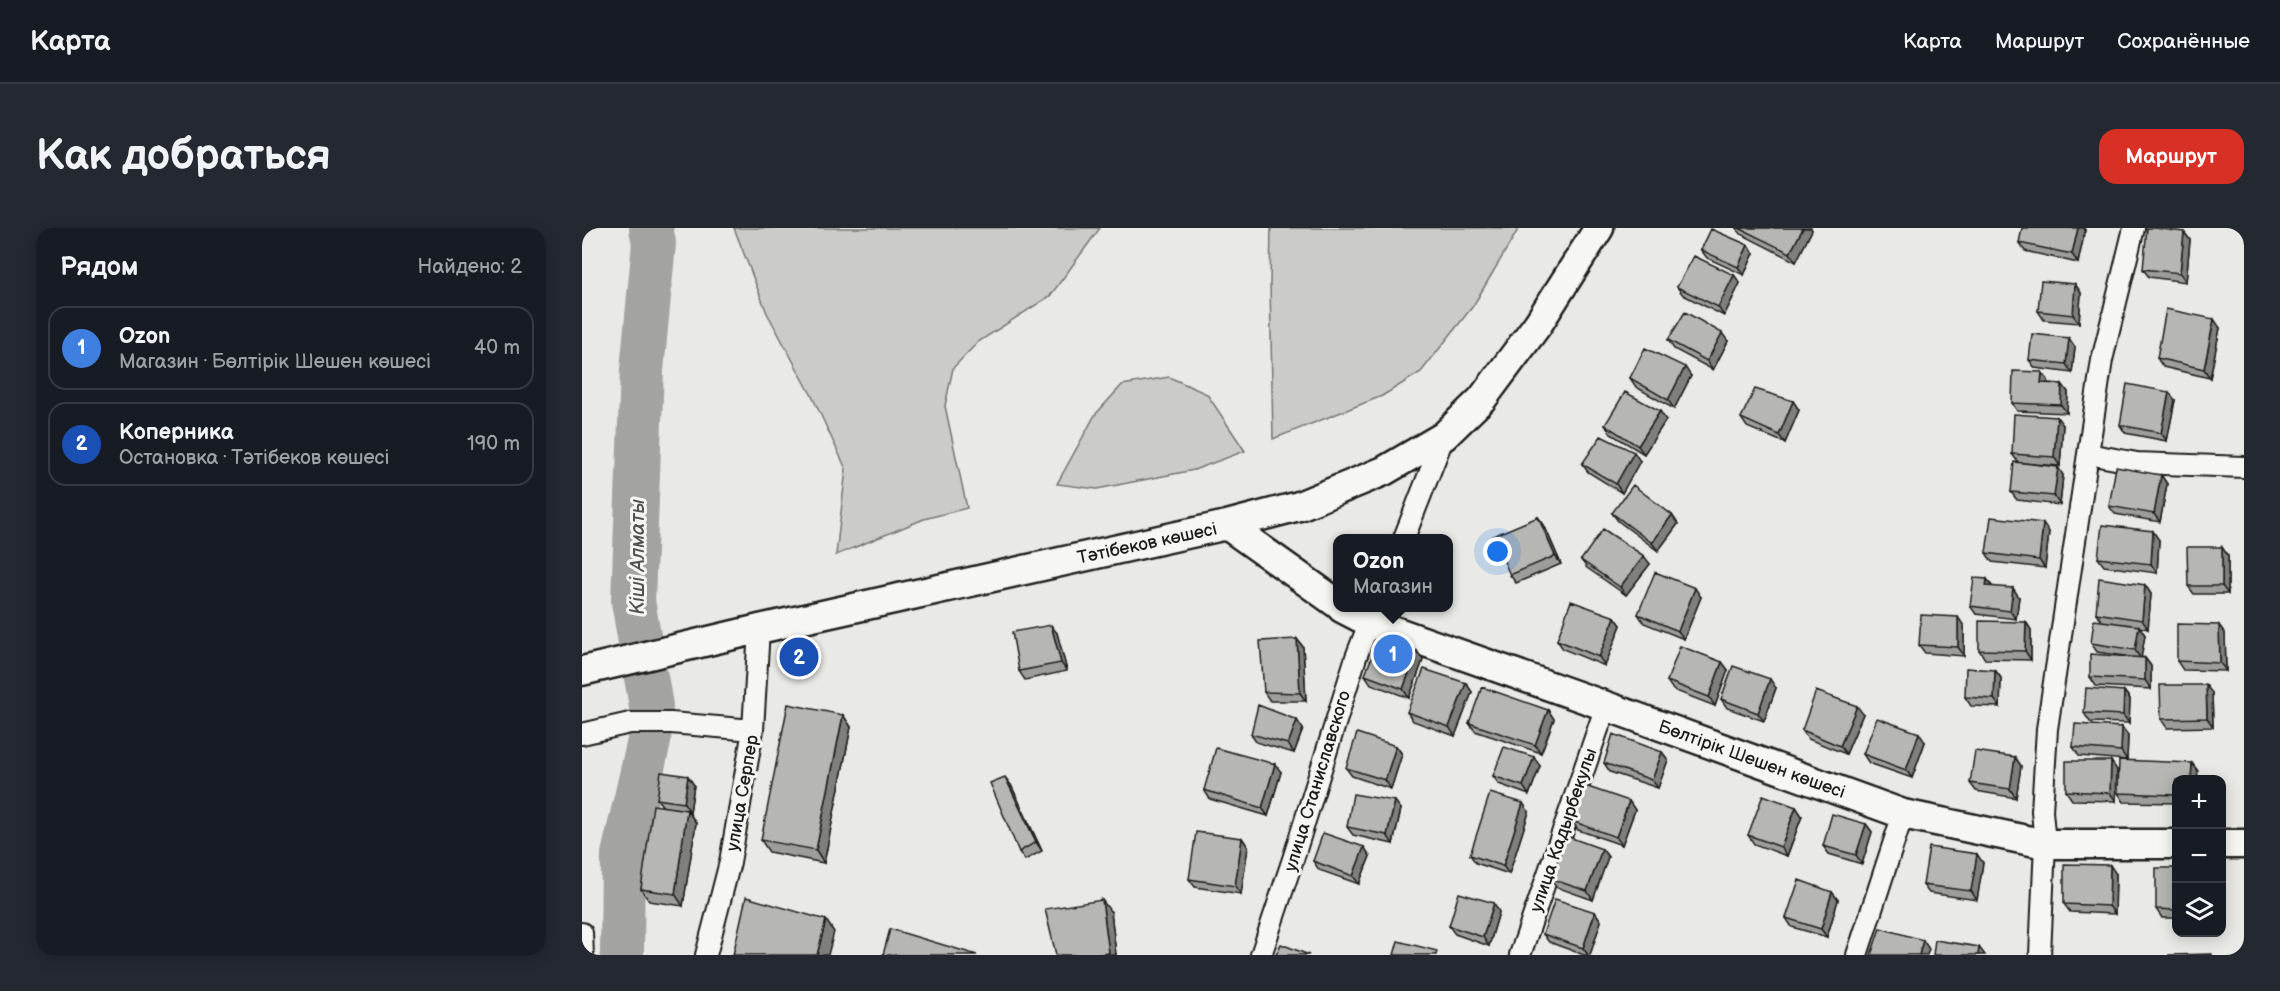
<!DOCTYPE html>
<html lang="ru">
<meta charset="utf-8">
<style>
:root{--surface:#171b24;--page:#242831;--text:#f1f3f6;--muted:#9ea1a6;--line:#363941;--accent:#d93025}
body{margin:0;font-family:"Balsamiq Sans",sans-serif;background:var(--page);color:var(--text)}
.controls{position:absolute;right:18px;bottom:18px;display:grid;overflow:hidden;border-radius:12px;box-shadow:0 3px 15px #0003}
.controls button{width:54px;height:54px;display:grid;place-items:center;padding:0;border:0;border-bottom:2px solid var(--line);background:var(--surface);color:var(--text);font:30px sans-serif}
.you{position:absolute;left:916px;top:324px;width:21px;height:21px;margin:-15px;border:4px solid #fff;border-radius:50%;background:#1a73e8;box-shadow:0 0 0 9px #1a73e833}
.badge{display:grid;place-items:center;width:39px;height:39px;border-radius:50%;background:var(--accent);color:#fff;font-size:20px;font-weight:700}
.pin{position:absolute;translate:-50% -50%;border:3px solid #fff;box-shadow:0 2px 6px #0006}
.popup{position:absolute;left:751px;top:306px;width:120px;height:78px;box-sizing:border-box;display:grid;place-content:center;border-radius:12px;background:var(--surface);filter:drop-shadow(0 2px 4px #0005);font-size:20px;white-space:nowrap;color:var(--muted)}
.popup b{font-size:22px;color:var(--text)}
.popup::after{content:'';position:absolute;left:50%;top:100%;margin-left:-12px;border:12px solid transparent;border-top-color:var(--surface)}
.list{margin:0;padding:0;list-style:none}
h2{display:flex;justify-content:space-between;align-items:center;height:78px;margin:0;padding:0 24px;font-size:26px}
h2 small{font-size:20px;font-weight:400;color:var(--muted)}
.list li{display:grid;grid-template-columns:39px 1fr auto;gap:18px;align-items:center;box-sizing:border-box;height:84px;margin:0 12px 12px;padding:0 12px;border:2px solid var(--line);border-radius:18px}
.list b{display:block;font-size:22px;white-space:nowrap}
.list p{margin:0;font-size:20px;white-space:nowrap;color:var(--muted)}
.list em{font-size:20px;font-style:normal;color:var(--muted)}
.icon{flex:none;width:33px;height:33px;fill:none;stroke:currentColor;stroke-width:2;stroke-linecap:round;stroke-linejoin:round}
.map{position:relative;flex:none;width:1662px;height:727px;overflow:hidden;border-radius:18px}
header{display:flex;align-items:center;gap:36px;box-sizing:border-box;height:84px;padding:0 30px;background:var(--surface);border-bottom:2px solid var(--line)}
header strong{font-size:28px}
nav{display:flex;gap:33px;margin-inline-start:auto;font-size:21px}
.intro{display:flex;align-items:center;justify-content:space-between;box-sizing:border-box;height:144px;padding:0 36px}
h1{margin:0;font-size:42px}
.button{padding:15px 27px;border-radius:18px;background:var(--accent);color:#fff;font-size:21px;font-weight:700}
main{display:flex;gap:36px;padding:0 36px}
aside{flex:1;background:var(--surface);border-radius:18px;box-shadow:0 3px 15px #0003}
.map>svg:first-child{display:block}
</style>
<header>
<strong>Карта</strong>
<nav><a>Карта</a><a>Маршрут</a><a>Сохранённые</a></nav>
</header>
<div class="intro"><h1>Как добраться</h1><a class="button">Маршрут</a></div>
<main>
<aside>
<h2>Рядом<small>Найдено: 2</small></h2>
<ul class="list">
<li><span class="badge" style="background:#3f7fe0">1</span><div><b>Ozon</b><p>Магазин · Бөлтірік Шешен көшесі</p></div><em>40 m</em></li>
<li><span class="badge" style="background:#1a4fb4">2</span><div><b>Коперника</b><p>Остановка · Тәтібеков көшесі</p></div><em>190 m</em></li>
</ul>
</aside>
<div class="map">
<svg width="1662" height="727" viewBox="0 0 1662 727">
<rect width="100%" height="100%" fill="#e9e9e5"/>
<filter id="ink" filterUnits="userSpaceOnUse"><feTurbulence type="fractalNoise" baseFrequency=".0167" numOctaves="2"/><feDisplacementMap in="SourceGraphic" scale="12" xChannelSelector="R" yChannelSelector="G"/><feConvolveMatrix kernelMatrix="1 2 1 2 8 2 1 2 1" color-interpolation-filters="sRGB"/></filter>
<g filter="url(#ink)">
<path fill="#cbcbc7" stroke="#747472" stroke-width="1.5" d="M 152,0 L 518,0 L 468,68 L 396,114 L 371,140 L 363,178 L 385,280 L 342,291 L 254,327 L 264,241 L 230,168 L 185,85 Z
M 689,0 L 937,0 L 891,78 L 839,144 L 800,168 L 691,211 L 688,55 Z
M 587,149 L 625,166 L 663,223 L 612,242 L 515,261 L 475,256 L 513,187 L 540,157 Z"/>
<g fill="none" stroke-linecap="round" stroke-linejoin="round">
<path stroke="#a3a3a1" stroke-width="44" d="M 40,727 L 41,627 L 67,513 L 69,478 L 51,373 L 60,142 L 72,15 L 69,0"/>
<defs>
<path id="street" d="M 1506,226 L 1555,235 L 1662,239
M 822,310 L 862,208
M 0,506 L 48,495 L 89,495 L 171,502
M 0,705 L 1,727
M 124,727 L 148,634 L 171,502 L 177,401
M 679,727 L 712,628 L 774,429 L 793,380
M 938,727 L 1024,478
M 1275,727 L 1321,586
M 1458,727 L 1463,616 L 1460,583 L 1465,501 L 1520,132 L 1552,0"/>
<path id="secondary" d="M 645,297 L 756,376
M 760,380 L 787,394 L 1024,478 L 1321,586 L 1463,616 L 1594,616
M 0,443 L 177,401 L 645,297 L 717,278 L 802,243 L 862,208 L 900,171 L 956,96 L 1017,0
M 1640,616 L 1662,616"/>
</defs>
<use href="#street" stroke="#1c1c1c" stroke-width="24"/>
<use href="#secondary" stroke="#1c1c1c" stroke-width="33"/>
<use href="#street" stroke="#f6f6f2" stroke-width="20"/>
<use href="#secondary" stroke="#f6f6f2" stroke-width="28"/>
</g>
<path fill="#9d9d9a" stroke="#1c1c1c" stroke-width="1.5" d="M 1154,0 L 1229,0 L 1230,2 L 1214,34 L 1159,6 Z
M 1503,2 L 1496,35 L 1443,23 L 1437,15 Z
M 1602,4 L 1608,12 L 1604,54 L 1567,49 L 1561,41 Z
M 1119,22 L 1172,25 L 1162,47 L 1125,30 Z
M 1152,47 L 1158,55 L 1142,88 L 1101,67 L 1095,59 Z
M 1493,56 L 1499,65 L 1497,95 L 1462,92 L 1456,83 Z
M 1638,100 L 1628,150 L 1581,139 L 1575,130 Z
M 1086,112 L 1146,113 L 1131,142 L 1092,121 Z
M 1493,119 L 1490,145 L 1453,140 L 1447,132 Z
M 1109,148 L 1092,181 L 1054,159 L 1048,150 Z
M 1466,152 L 1466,155 L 1480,156 L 1486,164 L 1485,185 L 1435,183 L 1430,175 Z
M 1593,172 L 1585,213 L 1543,205 L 1538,197 Z
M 1211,173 L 1217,182 L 1203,215 L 1165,199 L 1159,190 Z
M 1084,192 L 1062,226 L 1029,206 L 1023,197 Z
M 1481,197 L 1478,238 L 1441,235 L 1481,247 L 1478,277 L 1435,272 L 1429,264 L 1436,234 L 1430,226 Z
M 1058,233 L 1040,265 L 1006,244 L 1000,236 Z
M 1579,247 L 1585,256 L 1578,294 L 1533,286 L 1527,278 Z
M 1030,285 L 1090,287 L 1096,296 L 1076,323 L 1036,293 Z
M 956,289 L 962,297 L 979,336 L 934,355 L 928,347 Z
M 1461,295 L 1467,304 L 1463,340 L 1410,334 L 1404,325 Z
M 1577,312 L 1575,345 L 1522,338 L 1516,330 Z
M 1646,328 L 1646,366 L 1612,366 L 1606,358 Z
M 999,332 L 1068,336 L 1044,367 L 1005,340 Z
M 1405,351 L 1410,358 L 1437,369 L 1434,391 L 1394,386 L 1388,378 Z
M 1563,357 L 1569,366 L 1566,401 L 1557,399 L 1563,407 L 1559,429 L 1563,430 L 1569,438 L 1569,461 L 1514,458 L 1508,449 L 1543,428 L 1515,424 L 1509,415 L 1520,393 L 1514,385 Z
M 1119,369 L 1102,411 L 1062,395 L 1056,386 Z
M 1033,389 L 1039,397 L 1023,438 L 981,421 L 975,412 Z
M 1444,394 L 1449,402 L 1449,432 L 1403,431 L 1397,422 Z
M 1382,398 L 1382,428 L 1343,425 L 1337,417 Z
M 475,405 L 485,443 L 443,452 L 437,443 Z
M 1643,405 L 1644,443 L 1601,442 L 1595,433 Z
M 715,411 L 721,419 L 724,473 L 688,473 L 682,464 Z
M 841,432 L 827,470 L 789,456 L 783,447 Z
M 1140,434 L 1146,442 L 1133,478 L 1091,462 L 1085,453 Z
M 1413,442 L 1419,450 L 1418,479 L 1389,478 L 1383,469 Z
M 884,455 L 890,464 L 873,508 L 831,493 L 825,484 Z
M 1194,460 L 1182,493 L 1145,480 L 1139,471 Z
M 1542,463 L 1548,471 L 1547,495 L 1508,494 L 1502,485 Z
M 1630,465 L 1631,499 L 1585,500 L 1579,491 Z
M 966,482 L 972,491 L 959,525 L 893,503 L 887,495 Z
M 1281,486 L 1264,526 L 1226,511 L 1220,502 Z
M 261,487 L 269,499 L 242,635 L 187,624 L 179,612 Z
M 721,501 L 712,525 L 674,514 L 669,506 Z
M 1546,507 L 1545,532 L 1497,528 L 1491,519 Z
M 1343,514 L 1330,550 L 1287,535 L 1281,526 Z
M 814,518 L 820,526 L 809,561 L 770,548 L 764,540 Z
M 1080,524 L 1086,532 L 1076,560 L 1028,544 L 1022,535 Z
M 1433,529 L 1439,538 L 1434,570 L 1394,563 L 1388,555 Z
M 958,538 L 947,567 L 917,556 L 911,548 Z
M 1535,542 L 1534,573 L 1490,572 L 1484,563 Z
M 1616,543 L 1594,552 L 1594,575 L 1542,574 L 1536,565 Z
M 699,544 L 686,588 L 628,571 L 622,562 Z
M 112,557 L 108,584 L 106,583 L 114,595 L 101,678 L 67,673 L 59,661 L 81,579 L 75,571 Z
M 429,557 L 460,623 L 443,632 L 437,624 Z
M 1047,573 L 1053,582 L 1040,617 L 996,602 L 990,593 Z
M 1214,579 L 1220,588 L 1205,628 L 1172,616 L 1166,607 Z
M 819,581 L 811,616 L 771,607 L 765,599 Z
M 947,584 L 927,646 L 894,635 L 888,627 Z
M 1284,596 L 1290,604 L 1280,636 L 1247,626 L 1241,618 Z
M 660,610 L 666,619 L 659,666 L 613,659 L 607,651 Z
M 782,619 L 788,628 L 777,656 L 737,642 L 731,633 Z
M 1020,621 L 1026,629 L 1011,672 L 974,659 L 969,651 Z
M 1401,635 L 1395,672 L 1347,665 L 1341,657 Z
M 1594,640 L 1594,690 L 1580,690 L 1574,681 Z
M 1534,646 L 1533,686 L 1488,684 L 1482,676 Z
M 1250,664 L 1256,672 L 1245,709 L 1210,699 L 1204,690 Z
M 912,675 L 917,684 L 907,718 L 873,706 L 867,698 Z
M 529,684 L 534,727 L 474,727 Z
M 1013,684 L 1019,693 L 1008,727 L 1002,727 L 967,714 L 961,706 Z"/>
<path fill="#7f7f7d" stroke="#1c1c1c" stroke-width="1.5" d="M 1221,0 L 1229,0 L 1230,2 L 1214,34 L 1208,25 Z
M 1496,0 L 1502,0 L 1503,2 L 1496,35 L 1490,26 Z
M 1602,4 L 1608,12 L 1604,54 L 1598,45 Z
M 1166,17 L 1172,25 L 1162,47 L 1156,39 Z
M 1152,47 L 1158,55 L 1142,88 L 1136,79 Z
M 1493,56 L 1499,65 L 1497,95 L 1491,87 Z
M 1632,91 L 1638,100 L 1628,150 L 1622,141 Z
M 1140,105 L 1146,113 L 1131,142 L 1125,133 Z
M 1487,110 L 1493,119 L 1490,145 L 1484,136 Z
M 1103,139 L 1109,148 L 1092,181 L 1086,172 Z
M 1460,144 L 1466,152 L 1465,163 L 1459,155 Z
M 1480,156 L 1486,164 L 1485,185 L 1479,177 Z
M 1587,164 L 1593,172 L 1585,213 L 1579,205 Z
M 1211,173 L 1217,182 L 1203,215 L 1197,207 Z
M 1078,183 L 1084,192 L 1062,226 L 1056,218 Z
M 1475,189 L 1481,197 L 1478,238 L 1472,229 Z
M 1052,224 L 1058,233 L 1040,265 L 1034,256 Z
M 1476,239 L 1481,247 L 1478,277 L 1472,268 Z
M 1579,247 L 1585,256 L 1578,294 L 1572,286 Z
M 1090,287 L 1096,296 L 1076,323 L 1070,315 Z
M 956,289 L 962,297 L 979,336 L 973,328 Z
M 1461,295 L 1467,304 L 1463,340 L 1457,332 Z
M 1571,303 L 1577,312 L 1575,345 L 1569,336 Z
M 1640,319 L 1646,328 L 1646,366 L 1640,358 Z
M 1062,328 L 1068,336 L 1044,367 L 1038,359 Z
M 1405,351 L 1411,360 L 1404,358 Z
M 1563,357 L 1569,366 L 1566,401 L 1560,392 Z
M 1113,360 L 1119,369 L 1102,411 L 1096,403 Z
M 1431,360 L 1437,369 L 1434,391 L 1428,383 Z
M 1033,389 L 1039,397 L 1023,438 L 1017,429 Z
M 1376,389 L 1382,398 L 1382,428 L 1376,419 Z
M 1444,394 L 1449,402 L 1449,432 L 1443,423 Z
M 469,397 L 475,405 L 485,443 L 479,435 Z
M 1637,397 L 1643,405 L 1644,443 L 1638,435 Z
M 1557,398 L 1563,407 L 1559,431 L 1553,422 Z
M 715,411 L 721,419 L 724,473 L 718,465 Z
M 835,423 L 841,432 L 827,470 L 821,461 Z
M 1563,430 L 1569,438 L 1569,461 L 1563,452 Z
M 1140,434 L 1146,442 L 1133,478 L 1127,469 Z
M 1413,442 L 1419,450 L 1418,479 L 1412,471 Z
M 1188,451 L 1194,460 L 1182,493 L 1176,485 Z
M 884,455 L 890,464 L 873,508 L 867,499 Z
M 1624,457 L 1630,465 L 1631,499 L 1625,490 Z
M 1542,463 L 1548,471 L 1547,495 L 1541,487 Z
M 1275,478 L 1281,486 L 1264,526 L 1258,518 Z
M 966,482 L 972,491 L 959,525 L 953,517 Z
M 261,487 L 269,499 L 242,635 L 234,622 Z
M 715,492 L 721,501 L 712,525 L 706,516 Z
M 1540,499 L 1546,507 L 1545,532 L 1539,523 Z
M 1337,505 L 1343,514 L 1330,550 L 1324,542 Z
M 814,518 L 820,526 L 809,561 L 803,552 Z
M 1080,524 L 1086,532 L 1076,560 L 1070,552 Z
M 952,529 L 958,538 L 947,567 L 941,558 Z
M 1433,529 L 1439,538 L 1434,570 L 1428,561 Z
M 1529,533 L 1535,542 L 1534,573 L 1528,565 Z
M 1610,535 L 1616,543 L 1615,552 L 1609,552 Z
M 693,536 L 699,544 L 686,588 L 680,580 Z
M 106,548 L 112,557 L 108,584 L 102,575 Z
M 423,549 L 429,557 L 460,623 L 454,614 Z
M 813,573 L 819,581 L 811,616 L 805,607 Z
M 1047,573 L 1053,582 L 1040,617 L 1034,609 Z
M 941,575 L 947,584 L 927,646 L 921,638 Z
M 1214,579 L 1220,588 L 1205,628 L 1199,619 Z
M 105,582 L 114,595 L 101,678 L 93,666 Z
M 1284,596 L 1290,604 L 1280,636 L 1274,627 Z
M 660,610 L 666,619 L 659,666 L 653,658 Z
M 782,619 L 788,628 L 777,656 L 771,648 Z
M 1020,621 L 1026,629 L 1011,672 L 1005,663 Z
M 1395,626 L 1401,635 L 1395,672 L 1389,663 Z
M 1528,637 L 1534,646 L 1533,686 L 1527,678 Z
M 1250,664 L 1256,672 L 1245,709 L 1239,701 Z
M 520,672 L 529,684 L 534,727 L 528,727 L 527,725 Z
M 912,675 L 917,684 L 907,718 L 901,709 Z
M 1013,684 L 1019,693 L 1008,727 L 1006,727 L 1001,720 Z
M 244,692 L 252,704 L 246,727 L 235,727 Z
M 1341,712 L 1347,721 L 1345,727 L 1337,727 Z
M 1397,719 L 1403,727 L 1396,727 Z"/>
<path fill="#b6b6b3" stroke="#1c1c1c" stroke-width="1.5" d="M 1157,0 L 1221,0 L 1208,25 Z
M 1440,0 L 1496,0 L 1490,26 L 1437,15 Z
M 1565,0 L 1573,0 L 1602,4 L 1598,45 L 1561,41 Z
M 1129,1 L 1166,17 L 1156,39 L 1119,22 Z
M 1112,28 L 1152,47 L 1136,79 L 1095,59 Z
M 1459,53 L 1493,56 L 1491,87 L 1456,83 Z
M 1584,81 L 1632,91 L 1622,141 L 1575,130 Z
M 1103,84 L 1140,105 L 1125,133 L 1086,112 Z
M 1450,106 L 1487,110 L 1484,136 L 1447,132 Z
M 1063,120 L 1103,139 L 1086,172 L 1048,150 Z
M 1431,143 L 1460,144 L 1459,155 L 1480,156 L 1479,177 L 1430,175 Z
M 1545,156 L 1587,164 L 1579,205 L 1538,197 Z
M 1173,161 L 1211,173 L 1197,207 L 1159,190 Z
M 1043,164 L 1078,183 L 1056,218 L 1023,197 Z
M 1432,186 L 1475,189 L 1472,229 L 1430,226 Z
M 1019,208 L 1052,224 L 1034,256 L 1000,236 Z
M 1432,234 L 1476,239 L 1472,268 L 1429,264 Z
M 1534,239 L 1579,247 L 1572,286 L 1527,278 Z
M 1051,257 L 1090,287 L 1070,315 L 1030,285 Z
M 956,289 L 973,328 L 928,347 L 911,308 Z
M 1409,289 L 1461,295 L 1457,332 L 1404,325 Z
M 1520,297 L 1571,303 L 1569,336 L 1516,330 Z
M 1021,301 L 1062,328 L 1038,359 L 999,332 Z
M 1605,319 L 1640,319 L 1640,358 L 1606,358 Z
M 1073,344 L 1113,360 L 1096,403 L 1056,386 Z
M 1392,350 L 1405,351 L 1404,358 L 1431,360 L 1428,383 L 1388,378 Z
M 1517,350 L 1563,357 L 1560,392 L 1514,385 Z
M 989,373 L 1033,389 L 1017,429 L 975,412 Z
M 1339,387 L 1376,389 L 1376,419 L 1337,417 Z
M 1512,392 L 1557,398 L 1553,422 L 1509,415 Z
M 1397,393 L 1444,394 L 1443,423 L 1397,422 Z
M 1595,396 L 1637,397 L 1638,435 L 1595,433 Z
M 469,397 L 479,435 L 437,443 L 430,404 Z
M 797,409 L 835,423 L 821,461 L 783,447 Z
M 715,411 L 718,465 L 682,464 L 678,413 Z
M 1098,418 L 1140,434 L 1127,469 L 1085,453 Z
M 1508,426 L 1563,430 L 1563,452 L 1508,449 Z
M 1151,438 L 1188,451 L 1176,485 L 1139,471 Z
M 1384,440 L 1413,442 L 1412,471 L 1383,469 Z
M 842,441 L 884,455 L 867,499 L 825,484 Z
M 1578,457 L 1624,457 L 1625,490 L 1579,491 Z
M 900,459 L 966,482 L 953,517 L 887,495 Z
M 1504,460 L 1542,463 L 1541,487 L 1502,485 Z
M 1234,463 L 1275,478 L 1258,518 L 1220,502 Z
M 206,476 L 261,487 L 234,622 L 179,612 Z
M 676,477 L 715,492 L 706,516 L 669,506 Z
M 1295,490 L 1337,505 L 1324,542 L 1281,526 Z
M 1493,496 L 1540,499 L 1539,523 L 1491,519 Z
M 775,505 L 814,518 L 803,552 L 764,540 Z
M 1031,506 L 1080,524 L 1070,552 L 1022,535 Z
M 922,519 L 952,529 L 941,558 L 911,548 Z
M 634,520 L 693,536 L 680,580 L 622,562 Z
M 1393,523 L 1433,529 L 1428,561 L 1388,555 Z
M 1537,532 L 1610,535 L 1609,552 L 1594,552 L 1594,567 L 1536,565 Z
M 1484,533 L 1529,533 L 1528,565 L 1484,563 Z
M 79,544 L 106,548 L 102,575 L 75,571 Z
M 423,549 L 454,614 L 437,624 L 408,555 Z
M 1003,558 L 1047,573 L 1034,609 L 990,593 Z
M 908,565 L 941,575 L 921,638 L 888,627 Z
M 771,566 L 813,573 L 805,607 L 765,599 Z
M 1181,567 L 1214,579 L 1199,619 L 1166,607 Z
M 71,577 L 105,582 L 93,666 L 59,661 Z
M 1250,586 L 1284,596 L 1274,627 L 1241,618 Z
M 614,604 L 660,610 L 653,658 L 607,651 Z
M 741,605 L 782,619 L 771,648 L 731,633 Z
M 984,608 L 1020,621 L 1005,663 L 969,651 Z
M 1347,619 L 1395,626 L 1389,663 L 1341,657 Z
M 1482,636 L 1528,637 L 1527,678 L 1482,676 Z
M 1574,640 L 1594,640 L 1594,682 L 1574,681 Z
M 1217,652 L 1250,664 L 1239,701 L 1204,690 Z
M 877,665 L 912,675 L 901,709 L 867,698 Z
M 164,669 L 244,692 L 235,727 L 151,727 Z
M 973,671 L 1013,684 L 1001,720 L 961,706 Z
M 520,672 L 527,725 L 512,727 L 474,727 L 463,681 Z
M 1298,700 L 1341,712 L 1337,727 L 1289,727 Z
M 308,701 L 395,727 L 301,727 Z
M 1353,712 L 1397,719 L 1396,727 L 1351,727 Z
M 816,713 L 855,723 L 854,727 L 812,727 Z
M 699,716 L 727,727 L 694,727 Z
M 1630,726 L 1630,727 L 1586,727 Z"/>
</g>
<g text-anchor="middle" stroke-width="6" stroke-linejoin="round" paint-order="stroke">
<g font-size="18" fill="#1c1c1c" stroke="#f6f6f2">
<text transform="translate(565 315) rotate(-12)" y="6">Тәтібеков көшесі</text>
<text transform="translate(1170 531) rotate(20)" y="6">Бөлтірік Шешен көшесі</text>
<text transform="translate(735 553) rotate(-73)" y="6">улица Станиславского</text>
<text transform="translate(160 565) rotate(-80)" y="6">улица Серпер</text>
<text transform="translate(981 602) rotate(-71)" y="6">улица Кадырбекулы</text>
</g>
<g font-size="20" font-style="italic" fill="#525251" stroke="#f6f6f2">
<text transform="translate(55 329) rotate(-90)" y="7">Кіші Алматы</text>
</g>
</g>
</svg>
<div class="controls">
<button>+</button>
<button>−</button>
<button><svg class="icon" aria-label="layers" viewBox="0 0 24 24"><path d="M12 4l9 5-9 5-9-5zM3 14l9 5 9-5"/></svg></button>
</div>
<div class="you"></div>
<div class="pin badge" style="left:811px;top:426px;background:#3f7fe0">1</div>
<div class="popup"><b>Ozon</b>Магазин</div>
<div class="pin badge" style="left:217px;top:429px;background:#1a4fb4">2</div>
</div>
</main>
